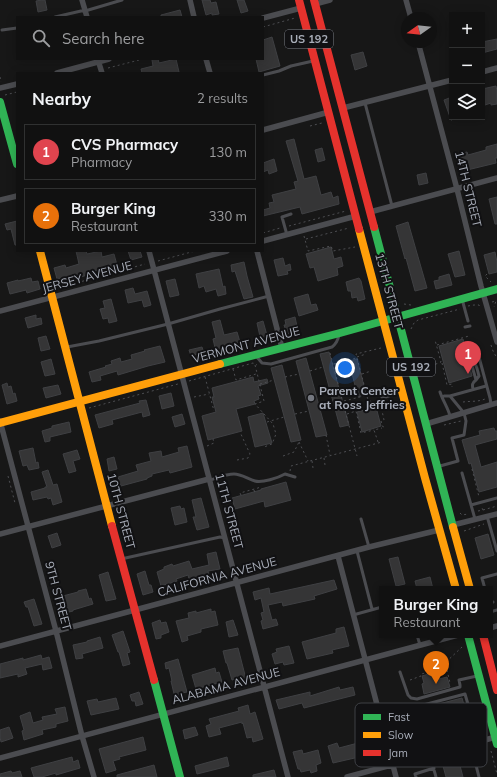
<!DOCTYPE html>
<meta charset="utf-8">
<style>
:root{--surface:#111;--page:#1e1f1f;--text:#f1f3f6;--muted:#9c9d9f;--line:#303131;--accent:#2563eb}
body{margin:0;font-family:Mulish,sans-serif;background:var(--page);color:var(--text)}
.controls{position:absolute;right:12px;top:12px;display:grid;overflow:hidden;border-radius:0px;box-shadow:0 2px 10px #0003}
.controls button{width:36px;height:36px;display:grid;place-items:center;padding:0;border:0;border-bottom:1px solid var(--line);background:var(--surface);color:var(--text);font:20px sans-serif}
.compass{position:absolute;left:401px;top:12px;width:36px;height:36px;border-radius:50%;background:var(--surface);box-shadow:0 2px 10px #0003;rotate:255deg}
.you{position:absolute;left:345px;top:368px;width:14px;height:14px;margin:-10px;border:3px solid #fff;border-radius:50%;background:#1a73e8;box-shadow:0 0 0 6px #1a73e833}
.badge{display:grid;place-items:center;width:26px;height:26px;border-radius:50%;background:var(--accent);color:#fff;font-size:13px;font-weight:700}
.pin{position:absolute;translate:-50% -33px;filter:drop-shadow(0 1px 2px #0008)}
.pin::after{content:'';position:absolute;top:21px;width:14px;height:12px;background:inherit;clip-path:polygon(0 0,100% 0,50% 100%)}
.popup{position:absolute;left:379px;top:586px;width:114px;height:52px;box-sizing:border-box;display:grid;place-content:center;border-radius:0px;background:var(--surface);filter:drop-shadow(0 1px 3px #0005);font-size:13px;white-space:nowrap;color:var(--muted)}
.popup b{font-size:15px;color:var(--text)}
.popup::after{content:'';position:absolute;left:50%;top:100%;margin-left:-8px;border:8px solid transparent;border-top-color:var(--surface)}
.list{margin:0;padding:0;list-style:none}
h2{display:flex;justify-content:space-between;align-items:center;height:52px;margin:0;padding:0 16px;font-size:17px}
h2 small{font-size:13px;font-weight:400;color:var(--muted)}
.list li{display:grid;grid-template-columns:26px 1fr auto;gap:12px;align-items:center;box-sizing:border-box;height:56px;margin:0 8px 8px;padding:0 8px;border:1px solid var(--line);border-radius:0px}
.list b{display:block;font-size:15px;white-space:nowrap}
.list p{margin:0;font-size:13px;white-space:nowrap;color:var(--muted)}
.list em{font-size:13px;font-style:normal;color:var(--muted)}
.icon{flex:none;width:22px;height:22px;fill:none;stroke:currentColor;stroke-width:2;stroke-linecap:round;stroke-linejoin:round}
.map{position:relative;flex:none;width:497px;height:777px;overflow:hidden}
.search{position:absolute;background:var(--surface);box-shadow:0 2px 10px #0003;left:16px;top:16px;width:248px;height:44px;display:flex;align-items:center;gap:10px;box-sizing:border-box;padding:0 14px;border-radius:0px;color:var(--muted);font-size:15px}
.panel{position:absolute;background:var(--surface);box-shadow:0 2px 10px #0003;left:16px;top:72px;width:248px;height:180px;border-radius:0px}
.map>svg:first-child{display:block}
</style>
<div class="map">
<svg width="497" height="777" viewBox="0 0 497 777">
<rect width="100%" height="100%" fill="#171717"/>
<path fill="#353536" stroke="#3f4043" d="M 42,0 L 45,0 L 47,10 L 38,12 L 36,1 Z
M 202,0 L 210,0 L 211,3 L 216,2 L 219,14 L 212,15 L 212,13 L 206,15 Z
M 237,0 L 244,0 L 248,11 L 241,13 Z
M 180,10 L 182,17 L 161,17 L 161,15 Z
M 272,37 L 280,66 L 259,72 L 256,59 L 263,59 L 263,40 Z
M 497,39 L 497,49 L 482,53 L 482,42 Z
M 363,52 L 367,66 L 355,70 L 351,55 Z
M 155,59 L 158,59 L 159,63 L 176,59 L 179,72 L 176,73 L 142,73 L 141,69 L 153,66 L 152,60 Z
M 496,86 L 497,91 L 497,104 L 491,105 L 491,103 L 482,106 L 482,89 Z
M 452,97 L 452,120 L 451,120 L 444,100 Z
M 294,139 L 304,179 L 316,176 L 321,195 L 331,192 L 333,198 L 338,196 L 339,204 L 302,214 L 300,207 L 263,216 L 263,210 L 270,208 L 269,203 L 274,202 L 272,195 L 296,189 L 294,182 L 298,181 L 286,141 Z
M 497,144 L 497,158 L 495,158 L 496,163 L 463,171 L 459,154 L 467,152 L 468,155 L 486,150 L 486,147 Z
M 322,148 L 325,160 L 318,162 L 315,150 Z
M 274,159 L 277,171 L 269,174 L 268,170 L 263,172 L 263,163 Z
M 426,173 L 428,183 L 419,185 L 417,175 Z
M 497,197 L 497,224 L 495,224 L 489,199 Z
M 17,221 L 17,245 L 15,245 L 11,229 L 7,230 L 5,224 Z
M 408,222 L 427,288 L 415,291 L 406,258 L 405,259 L 396,226 Z
M 331,247 L 334,259 L 341,257 L 343,266 L 337,268 L 338,275 L 318,281 L 314,267 L 310,268 L 306,254 Z
M 76,251 L 86,251 L 87,254 L 101,251 L 102,257 L 114,254 L 117,265 L 91,272 L 91,274 L 74,279 L 73,275 L 57,279 L 54,268 L 65,265 L 66,268 L 79,264 Z
M 128,251 L 140,251 L 142,257 L 131,260 Z
M 459,251 L 465,275 L 455,277 L 448,254 Z
M 495,252 L 497,262 L 497,272 L 489,274 L 484,255 Z
M 283,258 L 285,266 L 290,264 L 291,270 L 287,271 L 288,274 L 278,276 L 274,260 Z
M 244,262 L 247,276 L 253,297 L 244,299 L 235,271 L 232,272 L 231,265 Z
M 219,269 L 223,287 L 225,286 L 226,294 L 218,296 L 216,289 L 206,292 L 204,286 L 199,288 L 196,274 Z
M 449,274 L 452,285 L 436,289 L 434,281 L 439,280 L 439,277 Z
M 31,278 L 32,282 L 38,281 L 40,289 L 27,293 L 26,290 L 10,294 L 7,283 L 18,280 L 18,281 Z
M 359,278 L 361,281 L 365,299 L 358,301 L 357,297 L 352,298 L 351,291 L 348,291 L 346,282 Z
M 175,279 L 179,295 L 170,297 L 166,281 Z
M 133,288 L 135,294 L 147,291 L 151,305 L 144,307 L 142,300 L 128,303 L 125,290 Z
M 308,294 L 311,305 L 316,304 L 318,310 L 299,316 L 294,298 Z
M 111,299 L 117,321 L 109,323 L 108,318 L 103,319 L 100,309 L 105,308 L 103,301 Z
M 36,315 L 36,319 L 41,318 L 42,324 L 28,328 L 25,318 Z
M 295,317 L 298,331 L 287,334 L 284,325 L 286,325 L 285,320 Z
M 220,320 L 224,335 L 237,332 L 240,342 L 224,346 L 225,350 L 216,352 L 213,339 L 216,338 L 212,322 Z
M 263,321 L 268,339 L 261,341 L 257,323 Z
M 46,336 L 50,349 L 41,351 L 38,338 Z
M 463,339 L 472,376 L 449,383 L 439,346 Z
M 160,346 L 165,362 L 148,366 L 118,375 L 117,371 L 100,376 L 101,380 L 92,382 L 89,372 L 106,367 L 105,366 L 112,364 L 111,361 L 120,358 L 121,362 L 132,359 L 131,355 L 145,351 L 144,350 Z
M 202,347 L 204,353 L 191,356 L 189,350 Z
M 329,352 L 349,425 L 340,427 L 320,354 Z
M 306,358 L 327,435 L 316,437 L 296,361 Z
M 51,359 L 55,374 L 45,376 L 41,362 Z
M 357,359 L 366,394 L 358,397 L 350,366 L 346,367 L 345,362 Z
M 282,365 L 301,440 L 291,442 L 271,368 Z
M 253,377 L 254,382 L 267,379 L 268,383 L 258,386 L 261,395 L 258,396 L 259,399 L 254,401 L 255,404 L 236,409 L 242,431 L 208,440 L 202,416 L 216,412 L 212,397 L 214,397 L 212,388 Z
M 7,383 L 8,387 L 11,386 L 13,394 L 15,393 L 17,401 L 7,404 L 2,385 Z
M 58,385 L 61,394 L 46,398 L 43,388 Z
M 171,393 L 174,406 L 162,409 L 159,396 Z
M 146,400 L 150,415 L 143,417 L 142,412 L 112,420 L 113,424 L 99,428 L 95,415 L 140,403 L 139,401 Z
M 376,407 L 381,426 L 362,432 L 357,412 Z
M 263,413 L 272,443 L 255,447 L 248,417 Z
M 182,414 L 185,424 L 175,427 L 172,417 Z
M 69,422 L 71,432 L 50,437 L 50,441 L 45,442 L 42,431 L 52,428 L 52,426 Z
M 494,428 L 495,431 L 497,431 L 497,439 L 475,445 L 481,467 L 497,462 L 497,487 L 479,492 L 471,463 L 469,464 L 462,440 L 480,435 L 479,431 Z
M 187,446 L 192,467 L 170,473 L 169,470 L 152,474 L 152,476 L 147,478 L 147,479 L 121,486 L 118,477 L 138,471 L 136,465 L 151,461 L 149,453 L 161,451 L 162,457 L 179,452 L 178,448 Z
M 33,448 L 36,463 L 38,462 L 39,468 L 29,470 L 27,465 L 23,466 L 19,451 Z
M 77,450 L 80,459 L 73,461 L 76,471 L 69,473 L 63,454 Z
M 114,457 L 117,469 L 109,471 L 107,459 Z
M 48,470 L 53,485 L 57,484 L 62,502 L 53,505 L 51,498 L 48,499 L 47,497 L 33,500 L 31,492 L 45,488 L 45,487 L 47,487 L 42,472 Z
M 286,482 L 291,500 L 265,507 L 264,501 L 235,509 L 232,498 L 261,490 L 261,489 Z
M 201,498 L 209,527 L 197,530 L 193,517 L 196,517 L 192,500 Z
M 180,506 L 181,509 L 184,508 L 187,522 L 175,525 L 171,508 Z
M 57,533 L 61,545 L 52,548 L 48,536 Z
M 488,534 L 494,555 L 481,559 L 475,538 Z
M 216,552 L 220,569 L 208,571 L 209,577 L 197,580 L 197,577 L 189,579 L 188,575 L 176,579 L 177,581 L 161,586 L 157,572 L 164,569 L 164,567 L 172,564 L 173,566 L 189,561 L 192,569 L 209,565 L 207,554 Z
M 398,557 L 405,584 L 396,586 L 389,559 Z
M 145,571 L 149,585 L 151,585 L 153,592 L 143,595 L 137,574 Z
M 108,572 L 116,599 L 106,601 L 99,575 Z
M 430,577 L 433,589 L 417,589 L 415,581 Z
M 334,580 L 337,589 L 314,596 L 315,599 L 283,606 L 282,602 L 268,605 L 272,620 L 276,619 L 278,625 L 263,629 L 261,621 L 263,620 L 261,613 L 264,612 L 261,598 L 255,600 L 253,592 L 269,588 L 270,594 Z
M 86,589 L 89,599 L 91,598 L 93,604 L 73,610 L 73,611 L 61,614 L 58,605 L 61,604 L 59,597 L 78,592 L 78,591 Z
M 34,599 L 42,624 L 34,626 L 28,607 L 26,607 L 24,602 Z
M 211,609 L 211,612 L 215,611 L 218,625 L 201,629 L 201,632 L 187,636 L 188,640 L 182,642 L 176,621 L 189,618 L 188,613 L 196,611 L 196,613 Z
M 160,620 L 161,623 L 166,622 L 169,632 L 161,635 L 161,638 L 156,639 L 152,623 Z
M 233,620 L 238,635 L 229,637 L 226,622 Z
M 344,627 L 349,646 L 332,650 L 333,653 L 307,659 L 302,642 L 336,633 L 336,629 Z
M 123,631 L 130,652 L 127,653 L 130,664 L 123,666 L 119,652 L 118,652 L 112,635 Z
M 100,637 L 103,648 L 82,654 L 83,658 L 76,659 L 73,645 L 87,642 L 87,641 Z
M 289,646 L 294,663 L 284,665 L 283,662 L 275,664 L 272,654 L 277,652 L 276,649 Z
M 238,648 L 246,679 L 239,681 L 239,678 L 232,680 L 227,663 L 226,663 L 223,651 Z
M 41,655 L 42,659 L 49,657 L 52,668 L 43,670 L 42,664 L 25,668 L 27,674 L 18,677 L 18,674 L 0,678 L 0,664 L 23,658 L 23,660 Z
M 178,659 L 187,692 L 182,693 L 182,696 L 175,698 L 171,681 L 172,681 L 169,668 L 166,669 L 165,663 Z
M 215,668 L 216,673 L 219,672 L 222,682 L 196,689 L 192,675 Z
M 432,673 L 434,678 L 438,677 L 439,679 L 447,677 L 450,687 L 424,694 L 422,684 L 424,683 L 422,676 Z
M 339,687 L 340,690 L 353,687 L 355,695 L 304,708 L 302,703 L 279,709 L 276,700 L 310,692 L 310,696 Z
M 139,692 L 143,704 L 136,706 L 135,701 L 132,701 L 130,695 Z
M 116,698 L 119,709 L 91,715 L 87,701 L 97,699 L 98,702 Z
M 462,698 L 467,715 L 418,728 L 421,738 L 403,743 L 396,715 Z
M 248,705 L 250,714 L 255,712 L 263,739 L 253,742 L 252,737 L 247,738 L 243,723 L 242,724 L 242,722 L 219,728 L 221,734 L 209,737 L 206,726 L 211,724 L 209,719 L 239,711 L 238,708 Z
M 65,707 L 68,721 L 56,724 L 56,727 L 42,730 L 43,734 L 24,740 L 22,731 L 24,730 L 20,716 L 30,712 L 33,723 L 43,720 L 42,717 L 57,714 L 55,709 Z
M 9,727 L 13,738 L 1,742 L 0,737 L 0,730 Z
M 195,727 L 198,735 L 185,739 L 183,730 Z
M 143,737 L 146,750 L 119,757 L 120,759 L 113,761 L 116,770 L 106,773 L 99,749 Z
M 365,737 L 367,743 L 374,741 L 376,750 L 358,755 L 359,757 L 333,763 L 328,746 L 337,743 L 339,748 L 358,743 L 357,739 Z
M 302,750 L 303,754 L 318,750 L 321,763 L 316,765 L 317,771 L 311,773 L 310,770 L 301,772 L 300,769 L 298,769 L 293,752 Z
M 72,757 L 73,762 L 78,760 L 80,768 L 56,775 L 56,773 L 42,777 L 34,777 L 31,768 Z
M 227,757 L 229,766 L 197,774 L 195,766 Z
M 459,762 L 463,777 L 446,777 L 443,766 Z
M 154,765 L 157,777 L 117,777 L 117,775 Z
M 274,770 L 276,777 L 253,777 L 253,775 Z
M 11,771 L 12,773 L 20,771 L 22,777 L 0,777 L 0,774 Z"/>
<g fill="none" stroke-linecap="round" stroke-linejoin="round">
<path stroke="#4d4e52" stroke-width="1" stroke-dasharray="2 3" stroke-linecap="butt" d="M 263,27 L 295,18
M 108,68 L 143,59
M 90,73 L 95,72
M 0,77 L 1,82
M 5,95 L 17,92
M 310,126 L 322,123
M 289,226 L 346,211
M 263,233 L 280,228
M 304,236 L 308,251 L 331,246 L 333,251 L 355,247
M 306,239 L 349,228
M 158,261 L 195,251
M 487,274 L 485,276 L 491,282
M 58,288 L 145,264
M 492,302 L 496,301 L 494,307
M 404,304 L 411,305
M 468,306 L 474,305 L 479,305 L 480,307
M 411,329 L 414,323 L 418,320 L 460,309
M 437,345 L 469,336
M 491,345 L 493,351 L 497,358
M 381,348 L 356,354 L 368,400 L 381,406 L 384,420 L 381,421 L 383,427 L 386,426
M 330,353 L 357,456
M 357,357 L 366,354
M 442,363 L 447,385 L 452,384 L 452,387
M 334,364 L 356,358
M 255,365 L 264,401 L 255,404 L 273,424 L 276,434 L 272,444 L 264,447
M 233,369 L 236,380 L 256,374
M 310,371 L 323,367
M 422,371 L 436,364 L 441,362 L 435,340
M 362,374 L 371,371
M 205,377 L 214,411
M 285,377 L 299,374
M 189,381 L 253,363 L 257,365
M 260,384 L 274,380
M 194,397 L 209,394
M 344,401 L 380,392
M 463,402 C 470,401 478,402 485,399
M 89,408 L 178,384
M 320,408 L 333,404
M 295,414 L 309,411
M 347,414 L 356,411 L 361,433 L 374,430
M 267,422 L 284,417
M 444,425 L 461,421
M 326,435 L 330,455
M 299,442 L 308,461
M 378,442 L 374,430 L 382,428
M 207,446 L 214,443 L 213,439
M 283,456 L 294,452 L 300,440
M 324,458 L 325,465
M 237,460 L 248,458 L 250,454 L 240,432
M 312,461 L 313,468
M 472,469 L 479,497
M 290,471 L 291,466 L 382,442
M 8,476 L 15,503
M 254,490 L 255,494
M 241,495 L 240,493 L 258,488 L 260,487
M 483,510 L 497,506
M 478,511 L 483,510 L 482,508
M 460,513 L 462,515 L 468,514
M 464,531 L 484,524
M 447,670 L 450,683
M 410,680 L 421,676 L 421,674 L 434,671 L 435,673 L 446,670 L 444,664 L 462,647
M 491,751 L 497,774"/>
<path stroke="#4b4c50" stroke-width="3" d="M 55,17 L 81,11 L 85,11 L 122,0
M 2,30 L 17,28
M 263,75 L 279,71 L 291,66 L 313,61
M 365,103 L 392,206
M 287,235 L 282,217 L 291,214
M 462,299 L 468,321
M 465,327 L 470,326
M 476,346 L 490,398 L 491,404
M 67,347 L 99,341 L 168,324 L 220,309 L 269,296
M 256,356 L 262,363 L 271,364 L 332,347 C 336,344 338,340 339,335
M 471,361 C 477,364 477,369 479,376 L 476,380
M 473,389 C 472,385 472,383 476,380 C 473,368 467,357 476,346
M 440,392 C 443,401 448,408 450,416
M 444,396 L 450,396 L 486,386
M 382,398 L 395,394
M 440,466 L 458,461 L 452,438 L 464,435 L 466,421 L 464,413 L 450,396
M 462,473 L 475,519
M 210,480 C 217,478 226,474 234,474 C 241,474 248,479 255,481 C 262,483 278,478 285,474 L 295,477
M 471,505 L 497,498
M 487,516 L 497,551
M 361,519 L 369,547
M 357,551 L 372,609
M 121,559 L 220,537 L 225,538
M 485,589 L 482,578 L 497,574
M 490,603 L 493,602
M 490,610 L 490,612 L 497,610
M 353,615 L 382,607
M 417,635 L 420,645
M 400,672 L 408,695 L 411,698 L 417,699 L 460,687 L 460,685 L 459,680 L 477,676
M 389,717 L 393,713 L 465,694 L 472,718 L 472,723 L 466,726
M 381,718 C 384,717 388,716 391,718 C 395,721 398,737 397,742 L 388,746
M 424,742 L 424,740 L 429,735 L 466,726 L 479,777
M 395,743 L 402,748 L 405,748 L 424,742 C 428,754 433,765 436,777
M 416,777 L 415,774 L 434,768"/>
<path stroke="#4b4c50" stroke-width="5.5" d="M 82,0 L 87,17
M 190,0 L 194,17
M 406,0 L 411,18
M 315,4 L 330,0
M 263,18 L 301,8
M 418,42 L 457,189 L 481,286 L 497,342
M 206,59 L 210,73
M 98,60 L 102,73
M 482,72 L 497,68
M 57,73 L 109,59
M 0,88 L 17,84
M 343,108 L 452,80
M 263,130 L 329,112
M 0,200 L 17,196
M 370,212 L 497,178
M 263,241 L 356,216
M 149,251 L 288,777
M 257,251 L 282,348
M 0,311 L 227,251
M 0,421 L 56,631 L 82,736 L 94,777
M 426,424 L 497,403
M 453,525 L 497,514
M 0,534 L 209,479
M 338,556 L 396,777
M 490,628 L 497,626
M 0,646 L 135,610 L 369,547 L 439,530
M 0,758 L 458,635
M 347,777 L 496,737"/>
<path stroke="#30b455" stroke-width="8" d="M 0,102 L 17,164
M 374,227 L 453,527
M 220,364 L 340,333 L 497,289
M 468,635 L 497,744
M 154,680 L 180,777"/>
<path stroke="#ff9f0a" stroke-width="8" d="M 359,229 L 425,478 L 456,589
M 40,251 L 112,526
M 0,423 L 220,364
M 453,527 L 470,589"/>
<path stroke="#e5322d" stroke-width="8" d="M 299,0 L 359,229
M 314,0 L 374,227
M 112,526 L 154,680
M 483,635 L 497,690"/>
</g>
<circle fill="#757880" stroke="#111113" stroke-width="1.5" cx="311" cy="398" r="4"/>
<g text-anchor="middle" stroke-width="4" stroke-linejoin="round" paint-order="stroke">
<g fill="#111113" stroke="#7b7e86" stroke-width="1">
<rect x="285" y="30" width="48" height="18" rx="3"/>
<rect x="387" y="358" width="48" height="18" rx="3"/>
</g>
<g font-size="11" font-weight="bold" fill="#a8adb8">
<text x="309" y="43">US 192</text>
<text x="411" y="371">US 192</text>
</g>
<g font-size="12" fill="#a8adb8" stroke="#111113">
<text transform="translate(468 189) rotate(76)" y="4">14TH STREET</text>
<text transform="translate(87 277) rotate(-15)" y="4">JERSEY AVENUE</text>
<text transform="translate(389 291) rotate(75)" y="4">13TH STREET</text>
<text transform="translate(246 345) rotate(-15)" y="4">VERMONT AVENUE</text>
<text transform="translate(121 511) rotate(75)" y="4">10TH STREET</text>
<text transform="translate(229 511) rotate(75)" y="4">11TH STREET</text>
<text transform="translate(217 577) rotate(-15)" y="4">CALIFORNIA AVENUE</text>
<text transform="translate(58 596) rotate(75)" y="4">9TH STREET</text>
<text transform="translate(226 686) rotate(-15)" y="4">ALABAMA AVENUE</text>
</g>
<g font-size="12" font-weight="bold" fill="#a8adb8" stroke="#111113" text-anchor="start">
<text x="319" y="395">Parent Center<tspan x="319" dy="14">at Ross Jeffries</tspan></text>
</g>
</g>
<rect x="355" y="703" width="132" height="64" rx="6" fill="#111113" stroke="#3e4045" stroke-width="1"/>
<rect x="363" y="714" width="18" height="6" fill="#30b455"/>
<rect x="363" y="732" width="18" height="6" fill="#ff9f0a"/>
<rect x="363" y="750" width="18" height="6" fill="#e5322d"/>
<g font-size="11" fill="#a8adb8">
<text x="388" y="721">Fast</text>
<text x="388" y="739">Slow</text>
<text x="388" y="757">Jam</text>
</g>
</svg>
<div class="controls">
<button>+</button>
<button>−</button>
<button><svg class="icon" aria-label="layers" viewBox="0 0 24 24"><path d="M12 4l9 5-9 5-9-5zM3 14l9 5 9-5"/></svg></button>
</div>
<svg class="compass" viewBox="-18 -18 36 36"><path d="M0-13l5 13h-10z" fill="#e53935"/><path d="M0 13l5-13h-10z" fill="#9c9d9f"/></svg>
<div class="you"></div>
<div class="pin badge" style="left:468px;top:374px;background:#e0444e">1</div>
<div class="pin badge" style="left:436px;top:684px;background:#e8710a">2</div>
<div class="popup"><b>Burger King</b>Restaurant</div>
<div class="search"><svg class="icon" aria-label="search" viewBox="0 0 24 24"><circle cx="10" cy="10" r="6"/><path d="M15 15l6 6"/></svg>Search here</div>
<section class="panel">
<h2>Nearby<small>2 results</small></h2>
<ul class="list">
<li><span class="badge" style="background:#e0444e">1</span><div><b>CVS Pharmacy</b><p>Pharmacy</p></div><em>130 m</em></li>
<li><span class="badge" style="background:#e8710a">2</span><div><b>Burger King</b><p>Restaurant</p></div><em>330 m</em></li>
</ul>
</section>
</div>
